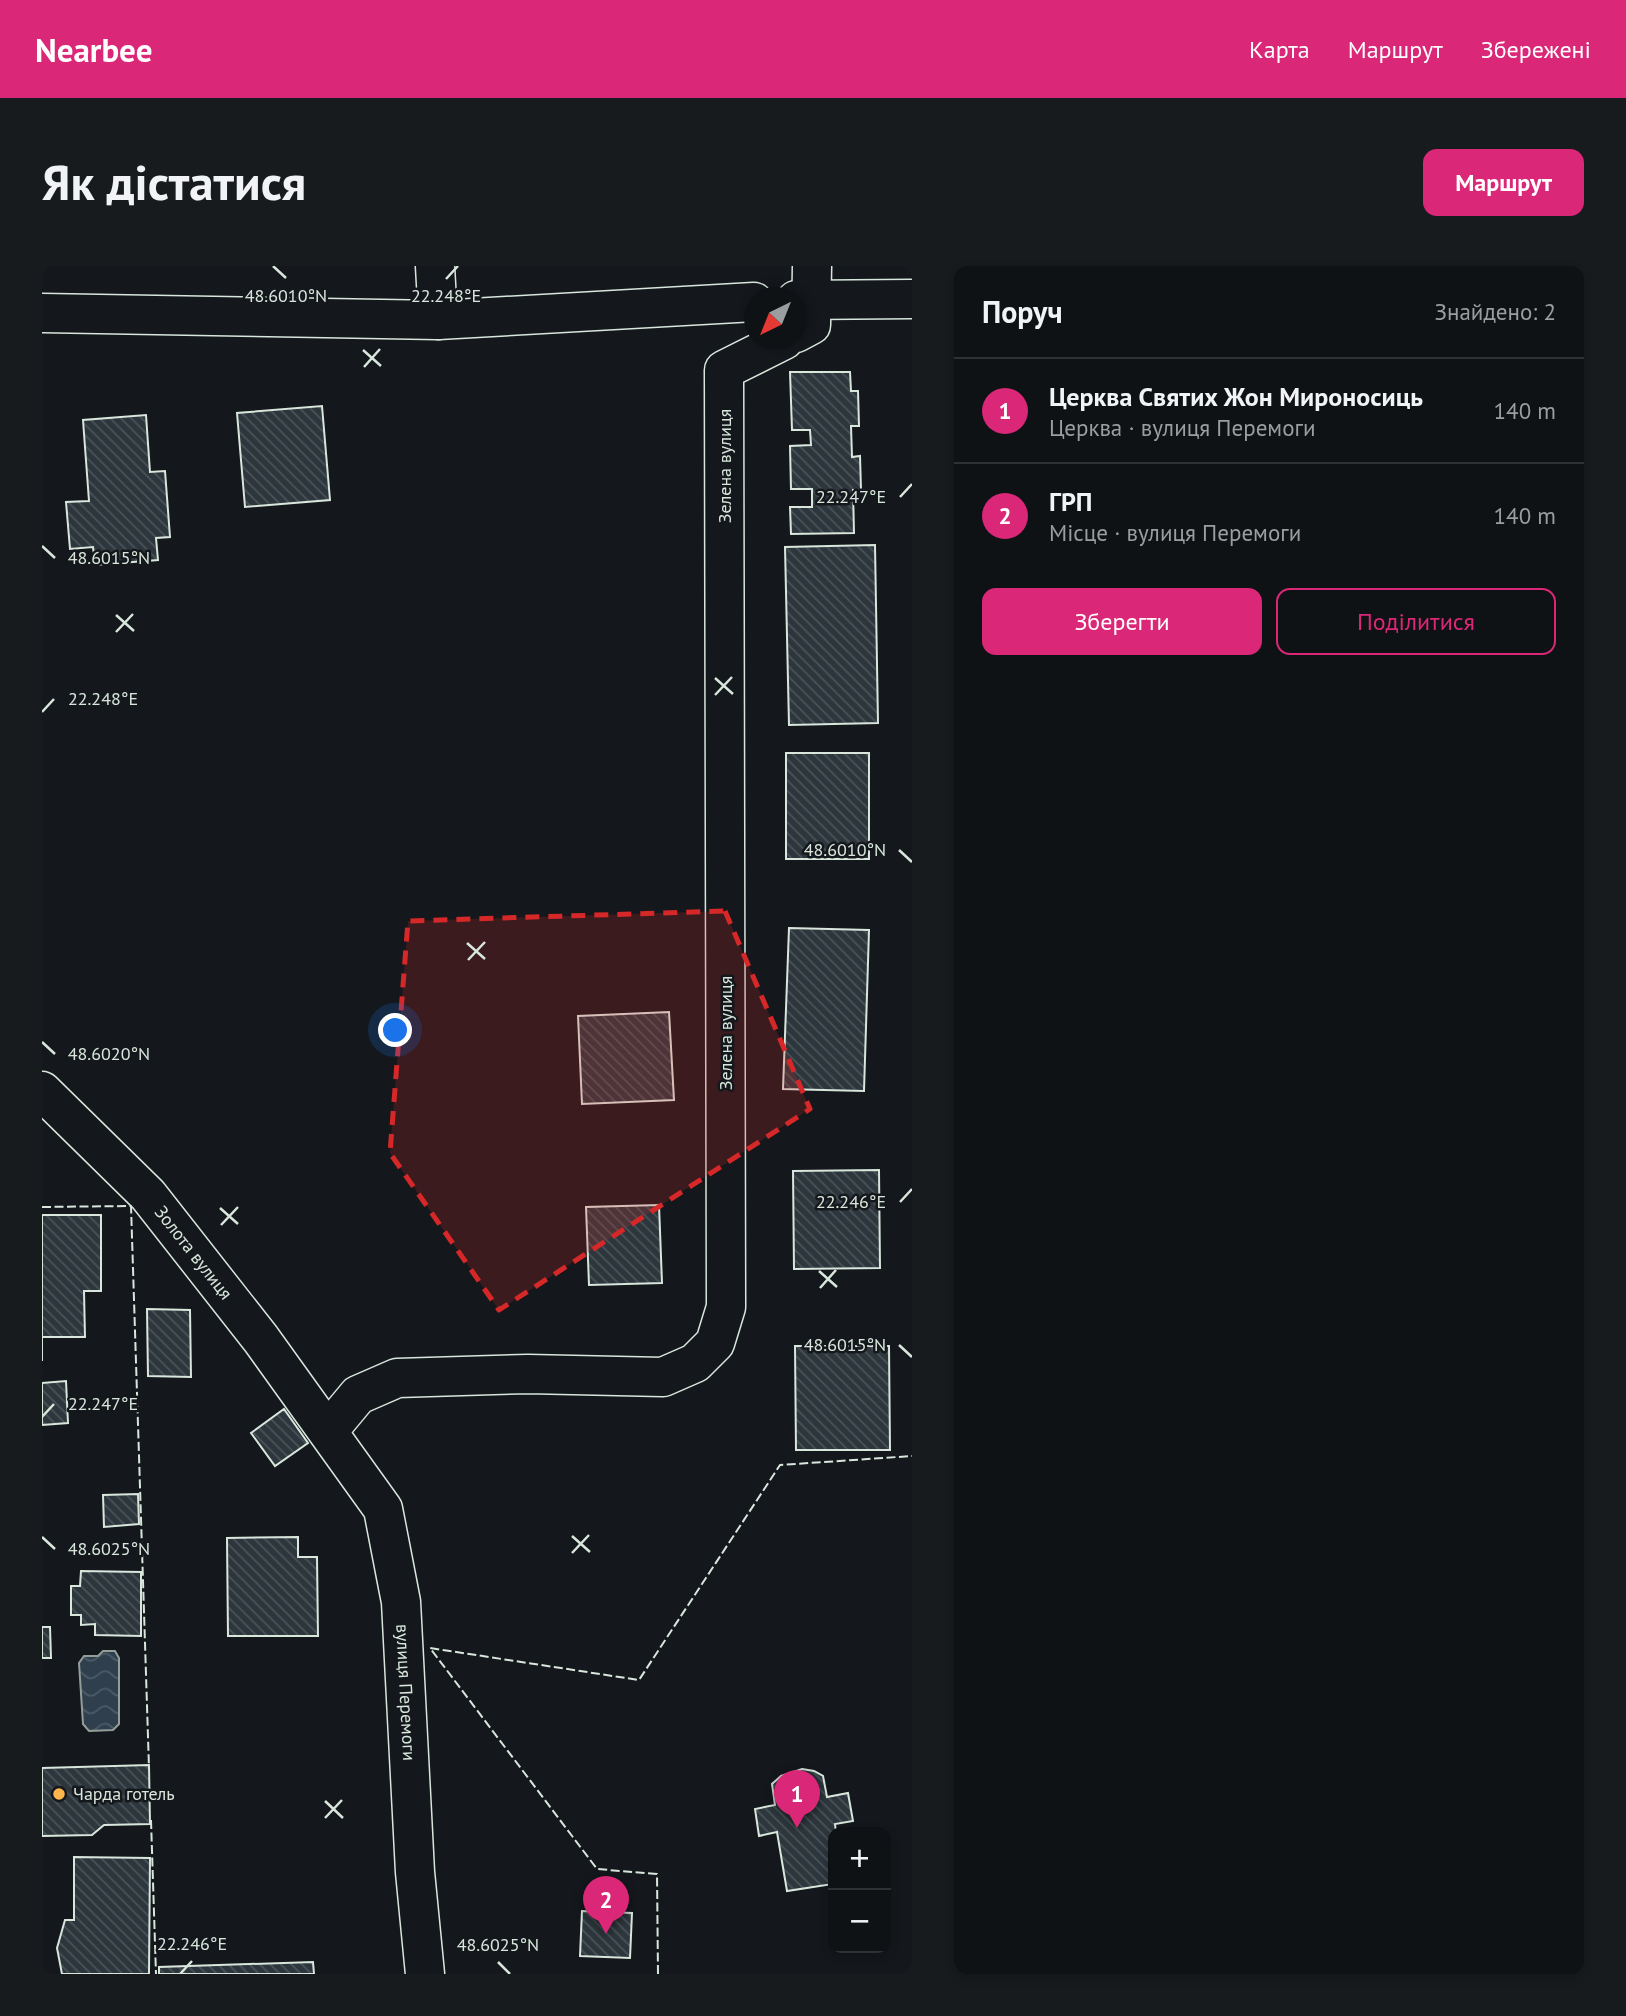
<!DOCTYPE html>
<html lang="uk">
<meta charset="utf-8">
<style>
:root{--surface:#0f1215;--page:#181b1e;--text:#f1f3f6;--muted:#9b9ea0;--line:#2f3234;--accent:#db2777}
body{margin:0;font-family:"PT Sans",sans-serif;background:var(--page);color:var(--text)}
.controls{position:absolute;right:21px;bottom:21px;display:grid;overflow:hidden;border-radius:14px;box-shadow:0 4px 10px #0003}
.controls button{width:63px;height:63px;display:grid;place-items:center;padding:0;border:0;border-bottom:2px solid var(--line);background:var(--surface);color:var(--text);font:35px sans-serif}
.compass{position:absolute;left:702px;top:21px;width:63px;height:63px;border-radius:50%;background:var(--surface);box-shadow:0 4px 10px #0003;rotate:223deg}
.you{position:absolute;left:354px;top:765px;width:24px;height:24px;margin:-18px;border:5px solid #fff;border-radius:50%;background:#1a73e8;box-shadow:0 0 0 10px #1a73e833}
.badge{display:grid;place-items:center;width:46px;height:46px;border-radius:50%;background:var(--accent);color:#fff;font-size:23px;font-weight:700}
.pin{position:absolute;translate:-50% -58px;filter:drop-shadow(0 2px 4px #0008)}
.pin::after{content:'';position:absolute;top:37px;width:24px;height:21px;background:inherit;clip-path:polygon(0 0,100% 0,50% 100%)}
.list{margin:0;padding:0;list-style:none}
h2{display:flex;justify-content:space-between;align-items:center;height:91px;margin:0;padding:0 28px;font-size:30px}
h2 small{font-size:23px;font-weight:400;color:var(--muted)}
.list li{display:grid;grid-template-columns:46px 1fr auto;gap:21px;align-items:center;box-sizing:border-box;height:105px;padding:0 28px;border-top:2px solid var(--line)}
.list b{display:block;font-size:26px;white-space:nowrap}
.list p{margin:0;font-size:23px;white-space:nowrap;color:var(--muted)}
.list em{font-size:23px;font-style:normal;color:var(--muted)}
.actions{display:flex;gap:14px;padding:21px 28px}
.actions a{flex:1;padding:16px 0;border:2px solid var(--accent);border-radius:14px;text-align:center;font-size:24px;color:var(--accent)}
.actions .main{background:var(--accent);color:#fff}
.map{position:relative;flex:none;width:870px;height:1708px;overflow:hidden;border-radius:14px}
header{display:flex;align-items:center;gap:42px;box-sizing:border-box;height:98px;padding:0 35px;background:var(--accent);color:#fff}
header strong{font-size:33px}
nav{display:flex;gap:38px;margin-inline-start:auto;font-size:24px}
.intro{display:flex;align-items:center;justify-content:space-between;box-sizing:border-box;height:168px;padding:0 42px}
h1{margin:0;font-size:49px}
.button{padding:18px 32px;border-radius:14px;background:var(--accent);color:#fff;font-size:24px;font-weight:700}
main{display:flex;gap:42px;padding:0 42px}
aside{flex:1;background:var(--surface);border-radius:14px;box-shadow:0 4px 10px #0003}
.map>svg:first-child{display:block}
</style>
<header>
<strong>Nearbee</strong>
<nav><a>Карта</a><a>Маршрут</a><a>Збережені</a></nav>
</header>
<div class="intro"><h1>Як дістатися</h1><a class="button">Маршрут</a></div>
<main>
<div class="map">
<svg width="870" height="1708" viewBox="0 0 870 1708">
<defs>
<pattern id="water-waves" width="16" height="10" patternUnits="userSpaceOnUse" patternTransform="scale(1.75)"><rect width="16" height="10" fill="#2f3f4d"/><path d="M0 5q4-4 8 0t8 0" fill="none" stroke="#4c5b66"/></pattern>
<pattern id="building-back-hatch" width="6" height="6" patternUnits="userSpaceOnUse" patternTransform="scale(1.75)"><rect width="6" height="6" fill="#2c363c"/><path d="M-1 5l2 2M0 0l6 6M5-1l2 2" fill="none" stroke="#4a5358"/></pattern>
</defs>
<rect width="100%" height="100%" fill="#14181c"/>
<path fill="url(#water-waves)" stroke="#939e99" stroke-width="2" d="M 61,1385 L 73,1385 L 77,1392 L 77,1458 L 71,1464 L 47,1465 L 41,1458 L 37,1397 L 42,1390 L 56,1390 Z"/>
<path fill="url(#building-back-hatch)" stroke="#d8e6dc" stroke-width="2" d="M 748,106 L 808,106 L 809,125 L 816,125 L 817,160 L 809,160 L 810,191 L 818,190 L 819,224 L 811,224 L 812,267 L 749,268 L 748,241 L 770,241 L 770,223 L 749,223 L 748,180 L 769,179 L 768,164 L 750,164 Z
M 280,140 L 288,234 L 203,241 L 195,147 Z
M 104,149 L 108,206 L 123,205 L 128,271 L 114,272 L 116,294 L 53,299 L 51,281 L 28,283 L 24,236 L 47,235 L 41,154 Z
M 833,279 L 836,457 L 747,459 L 743,281 Z
M 744,487 L 827,487 L 827,593 L 744,593 Z
M 747,662 L 827,664 L 822,825 L 741,823 Z
M 627,746 L 632,834 L 540,838 L 536,750 Z
M 837,904 L 838,1002 L 752,1003 L 751,905 Z
M 617,939 L 620,1017 L 547,1019 L 544,941 Z
M 0,949 L 59,949 L 59,1025 L 42,1025 L 43,1071 L 0,1071 L 0,1095 Z
M 105,1043 L 148,1044 L 149,1111 L 106,1110 Z
M 753,1080 L 847,1080 L 848,1184 L 754,1184 Z
M 24,1115 L 26,1157 L 0,1159 L 0,1117 Z
M 242,1143 L 266,1177 L 233,1200 L 209,1167 Z
M 96,1228 L 97,1258 L 62,1261 L 61,1229 Z
M 256,1271 L 256,1291 L 275,1291 L 276,1370 L 186,1370 L 185,1272 Z
M 39,1305 L 99,1306 L 99,1370 L 53,1369 L 53,1358 L 39,1359 L 39,1349 L 29,1349 L 29,1320 L 38,1320 Z
M 0,1361 L 8,1361 L 9,1392 L 0,1392 Z
M 107,1499 L 108,1558 L 62,1559 L 50,1569 L 0,1570 L 0,1502 Z
M 760,1503 L 772,1505 L 781,1510 L 785,1531 L 806,1527 L 811,1555 L 793,1558 L 794,1566 L 791,1566 L 791,1618 L 745,1625 L 735,1566 L 717,1570 L 713,1543 L 733,1539 L 730,1518 L 739,1510 Z
M 32,1591 L 108,1592 L 107,1708 L 20,1708 L 15,1682 L 23,1654 L 32,1654 Z
M 540,1645 L 590,1647 L 588,1692 L 538,1690 Z
M 271,1696 L 272,1708 L 117,1708 L 117,1701 Z"/>
<g fill="none" stroke-linecap="round" stroke-linejoin="round">
<defs>
<g id="minor">
<path d="M 393,0 L 396,54"/>
<path d="M 754,34 L 870,33"/>
<path d="M 0,47 L 396,54 L 712,36"/>
<path d="M 754,67 L 769,59 L 770,0"/>
<path id="s1" d="M 0,825 L 106,929 L 219,1073 L 341,1243 L 359,1336 L 373,1606 L 383,1708"/>
<path d="M 286,1165 L 316,1129 L 355,1112 L 486,1108 L 621,1111 L 653,1097 L 673,1077 L 684,1041 L 682,104 L 742,74"/>
</g>
</defs>
<use href="#minor" stroke="#d8e6dc" stroke-width="41"/>
<use href="#minor" stroke="#14181c" stroke-width="38"/>
<path stroke="#d8e6dc" stroke-width="2" stroke-dasharray="9 3.5" stroke-linecap="butt" d="M 0,941 L 89,940 L 107,1502
M 109,1554 L 114,1708
M 616,1708 L 615,1608 L 555,1603 L 388,1382 L 597,1414 L 738,1199 L 870,1190"/>
</g>
<path fill="#d62828" fill-opacity="0.2" stroke="#d62828" stroke-width="5" stroke-dasharray="14 9" stroke-linejoin="round" d="M 683,645 L 768,843 L 457,1044 L 348,887 L 366,655 Z"/>
<path fill="none" stroke="#d8e6dc" stroke-width="2.5" d="M 231,0 L 244,12M 404,13 L 416,0M 321,84 L 339,100M 322,101 L 338,83M 858,231 L 870,218M 0,280 L 13,292M 74,349 L 92,365M 74,366 L 91,348M 673,412 L 691,428M 673,429 L 690,411M 0,446 L 12,433M 857,584 L 870,596M 425,677 L 443,693M 426,694 L 443,676M 0,776 L 13,788M 858,936 L 870,923M 178,942 L 196,958M 179,959 L 196,941M 777,1005 L 795,1021M 778,1022 L 794,1004M 857,1079 L 870,1091M 0,1151 L 12,1138M 530,1270 L 548,1286M 0,1271 L 13,1283M 530,1287 L 547,1269M 283,1535 L 301,1552M 283,1552 L 300,1534M 456,1696 L 468,1708M 138,1708 L 150,1695"/>
<circle fill="#ffb74d" stroke="#14181c" stroke-width="2.5" cx="17" cy="1528" r="7"/>
<g text-anchor="middle" stroke-width="5" stroke-linejoin="round" paint-order="stroke">
<g font-size="18" fill="#d8e6dc" stroke="#14181c">
<text transform="translate(683 200) rotate(-90)" y="6">Зелена вулиця</text>
<text transform="translate(684 767) rotate(-90)" y="6">Зелена вулиця</text>
<text dy="6" stroke="none"><textPath href="#s1" startOffset="222">Золота вулиця</textPath></text>
<text dy="6" stroke="none"><textPath href="#s1" startOffset="726">вулиця Перемоги</textPath></text>
</g>
<g font-size="18" fill="#d8e6dc" stroke="#14181c" text-anchor="start">
<text x="31" y="1534">Чарда готель</text>
</g>
</g>
<g font-size="18" text-anchor="middle" fill="#d8e6dc" stroke="#14181c" stroke-width="5" stroke-linejoin="round" paint-order="stroke">
<text x="244" y="36">48.6010°N</text>
<text x="404" y="36">22.248°E</text>
<text x="809" y="237">22.247°E</text>
<text x="67" y="298">48.6015°N</text>
<text x="61" y="439">22.248°E</text>
<text x="803" y="590">48.6010°N</text>
<text x="67" y="794">48.6020°N</text>
<text x="809" y="942">22.246°E</text>
<text x="803" y="1085">48.6015°N</text>
<text x="61" y="1144">22.247°E</text>
<text x="67" y="1289">48.6025°N</text>
<text x="150" y="1684">22.246°E</text>
<text x="456" y="1685">48.6025°N</text>
</g>
</svg>
<div class="controls">
<button>+</button>
<button>−</button>
</div>
<svg class="compass" viewBox="-18 -18 36 36"><path d="M0-13l5 13h-10z" fill="#e53935"/><path d="M0 13l5-13h-10z" fill="#9b9ea0"/></svg>
<div class="you"></div>
<div class="pin badge" style="left:755px;top:1562px">1</div>
<div class="pin badge" style="left:564px;top:1668px">2</div>
</div>
<aside>
<h2>Поруч<small>Знайдено: 2</small></h2>
<ul class="list">
<li><span class="badge">1</span><div><b>Церква Святих Жон Мироносиць</b><p>Церква · вулиця Перемоги</p></div><em>140 m</em></li>
<li><span class="badge">2</span><div><b>ГРП</b><p>Місце · вулиця Перемоги</p></div><em>140 m</em></li>
</ul>
<div class="actions"><a class="main">Зберегти</a><a>Поділитися</a></div>
</aside>
</main>
